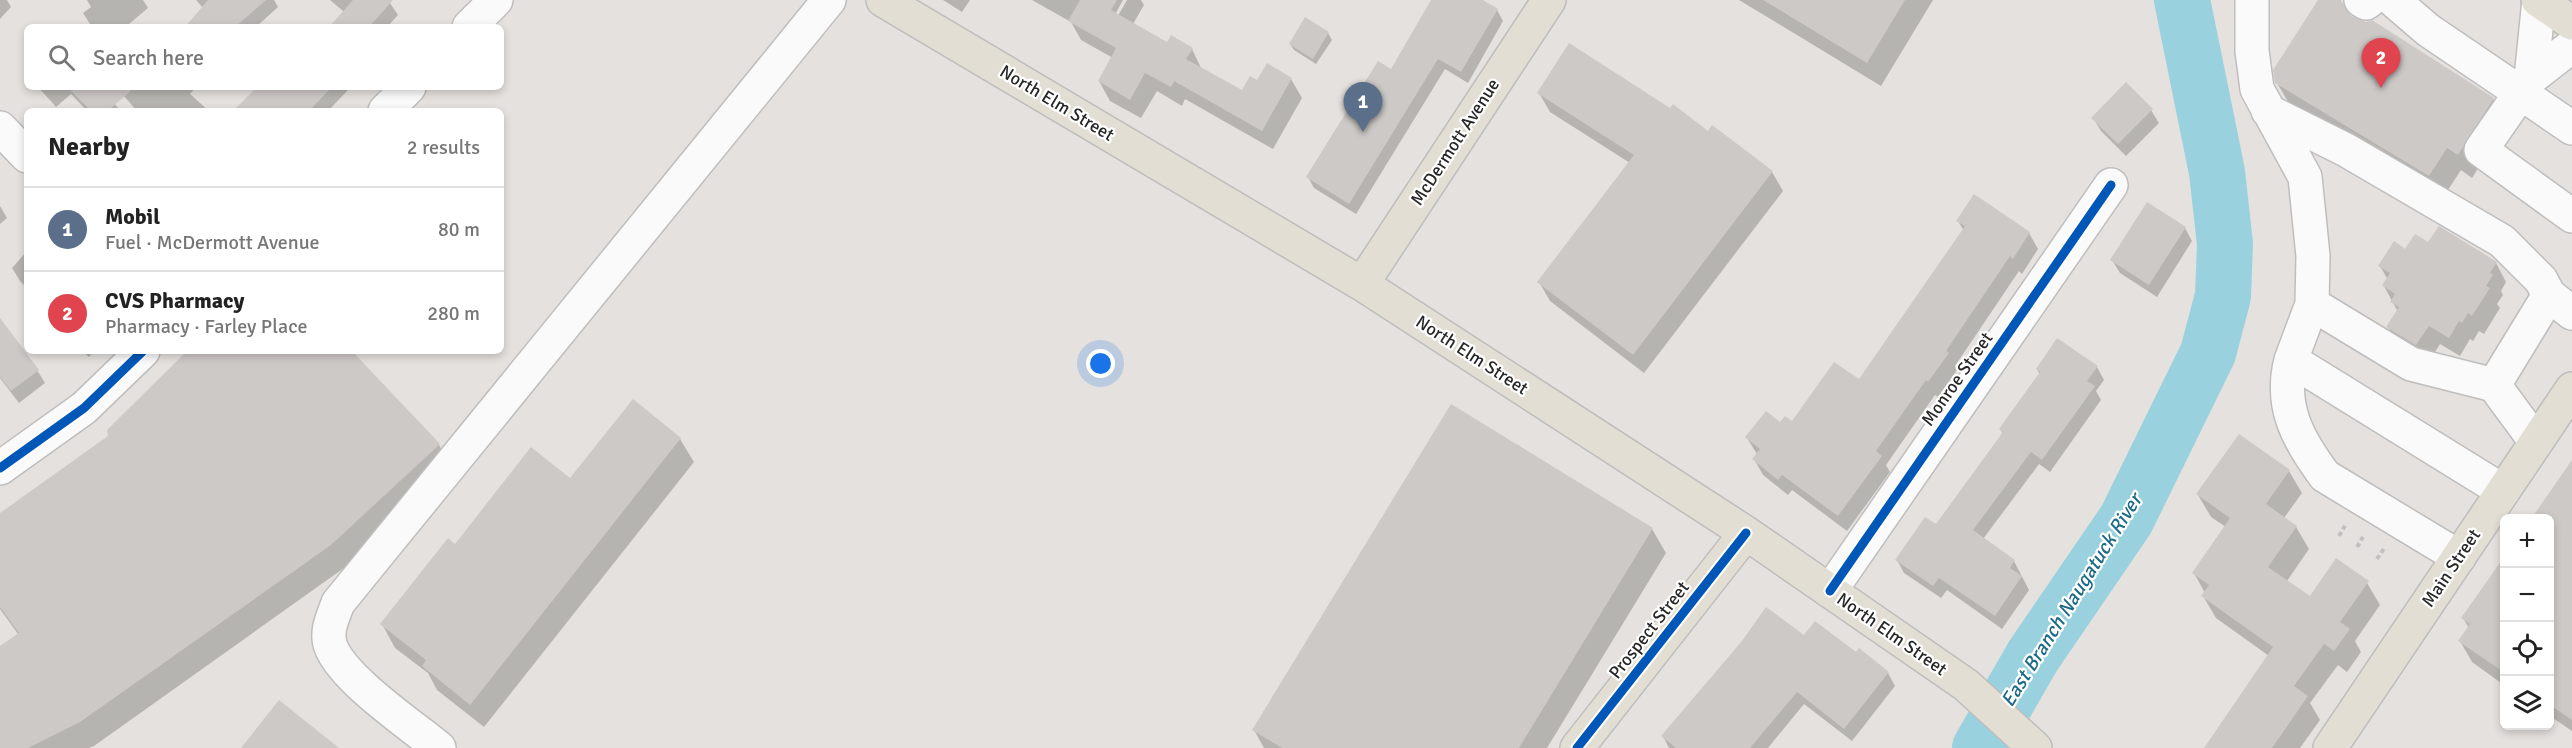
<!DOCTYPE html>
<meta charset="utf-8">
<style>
:root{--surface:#fff;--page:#f6f6f6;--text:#222;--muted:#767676;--line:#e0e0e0;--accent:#d93025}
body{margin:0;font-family:Signika,sans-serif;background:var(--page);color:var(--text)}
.controls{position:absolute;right:18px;bottom:18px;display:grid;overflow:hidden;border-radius:9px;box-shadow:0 3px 9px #0003}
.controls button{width:54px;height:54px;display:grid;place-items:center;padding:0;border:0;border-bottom:2px solid var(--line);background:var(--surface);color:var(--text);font:30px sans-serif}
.you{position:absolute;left:1101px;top:364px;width:21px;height:21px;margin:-15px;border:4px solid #fff;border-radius:50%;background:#1a73e8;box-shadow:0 0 0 9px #1a73e833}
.badge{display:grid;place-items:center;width:39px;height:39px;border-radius:50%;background:var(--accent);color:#fff;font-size:20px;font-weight:700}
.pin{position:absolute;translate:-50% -50px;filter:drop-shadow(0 2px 3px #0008)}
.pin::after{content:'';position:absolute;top:32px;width:21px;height:18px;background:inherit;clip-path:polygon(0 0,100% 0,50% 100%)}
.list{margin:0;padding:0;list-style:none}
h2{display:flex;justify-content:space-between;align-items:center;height:78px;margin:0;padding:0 24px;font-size:26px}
h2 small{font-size:20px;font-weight:400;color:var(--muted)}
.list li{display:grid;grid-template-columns:39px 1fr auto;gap:18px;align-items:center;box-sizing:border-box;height:84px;padding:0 24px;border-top:2px solid var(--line)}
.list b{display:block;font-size:22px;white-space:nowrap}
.list p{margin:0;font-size:20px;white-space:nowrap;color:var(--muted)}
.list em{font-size:20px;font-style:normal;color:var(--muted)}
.icon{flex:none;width:33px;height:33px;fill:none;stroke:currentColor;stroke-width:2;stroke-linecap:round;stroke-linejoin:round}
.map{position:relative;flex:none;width:2572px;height:748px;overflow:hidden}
.search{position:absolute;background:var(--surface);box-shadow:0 3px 9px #0003;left:24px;top:24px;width:480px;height:66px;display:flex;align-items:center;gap:15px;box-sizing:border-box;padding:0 21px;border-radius:9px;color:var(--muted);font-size:22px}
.panel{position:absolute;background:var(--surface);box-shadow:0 3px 9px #0003;left:24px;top:108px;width:480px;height:246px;border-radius:9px}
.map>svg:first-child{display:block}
</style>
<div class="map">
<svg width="2572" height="748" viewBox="0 0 2572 748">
<rect width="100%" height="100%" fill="#e4e1de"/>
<path fill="#0003" d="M 0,0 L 7,0 L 11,7 L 0,19 Z
M 87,0 L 143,0 L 148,8 L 129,24 L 131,27 L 92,27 L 83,13 L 91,7 Z
M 196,0 L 274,0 L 278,7 L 256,27 L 251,24 L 249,27 L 187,27 L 203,8 Z
M 330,0 L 388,0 L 398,15 L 387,27 L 362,27 Z
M 943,0 L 970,0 L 962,12 Z
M 1032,0 L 1123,0 L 1112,20 L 1115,21 L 1127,0 L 1141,0 L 1144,5 L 1133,24 L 1168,44 L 1192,49 L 1202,70 L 1243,92 L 1258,82 L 1291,79 L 1302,98 L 1273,149 L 1185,99 L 1182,106 L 1157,91 L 1141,118 L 1110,101 L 1099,81 L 1113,58 L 1081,40 L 1071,22 Z
M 1433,0 L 1480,0 L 1497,10 L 1503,21 L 1468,83 L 1445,69 L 1356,214 L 1314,188 L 1308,177 L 1392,71 Z
M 1739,0 L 1933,0 L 1881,86 Z
M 2320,0 L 2338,0 L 2350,16 L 2493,99 L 2507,122 L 2472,178 L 2461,170 L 2442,199 L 2291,107 L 2277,83 Z
M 1328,33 L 1332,40 L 1316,64 L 1294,50 L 1290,44 Z
M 38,87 L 99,87 L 121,111 L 87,111 L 71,94 L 56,107 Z
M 116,87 L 196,87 L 190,94 L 209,111 L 137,111 Z
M 258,87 L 346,87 L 348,90 L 328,111 L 235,111 Z
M 1539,93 L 1708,133 L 1772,172 L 1783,191 L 1644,373 L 1550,301 L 1539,282 L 1630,163 L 1550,112 Z
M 2151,110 L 2159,123 L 2126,156 L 2101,131 L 2093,118 Z
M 0,206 L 7,218 L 0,224 Z
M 1958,221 L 2029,233 L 2038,249 L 2022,274 L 2019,271 L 1955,366 L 1957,370 L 1938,397 L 1935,395 L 1886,465 L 1890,472 L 1847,531 L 1792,490 L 1788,495 L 1763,475 L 1754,459 L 1757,454 L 1747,438 L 1780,424 L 1792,423 L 1860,382 L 1964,231 Z
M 2185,228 L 2192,241 L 2157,297 L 2120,273 L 2112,260 Z
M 2428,244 L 2496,263 L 2506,282 L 2501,291 L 2503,295 L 2497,304 L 2500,308 L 2484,334 L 2479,331 L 2473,341 L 2470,339 L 2460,356 L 2440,344 L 2428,363 L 2399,346 L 2388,327 L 2398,312 L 2384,286 L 2388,280 L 2380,266 L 2406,251 Z
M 27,251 L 27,288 L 20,281 L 12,268 Z
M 0,339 L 37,370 L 45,383 L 19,403 L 0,378 Z
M 82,351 L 94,351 L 89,357 Z
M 189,351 L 349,351 L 439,445 L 453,469 L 344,568 L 94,746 L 89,748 L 0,748 L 0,648 L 18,634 L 0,609 L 0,515 L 110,437 Z
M 2097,367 L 2104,380 L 2096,391 L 2101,400 L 2050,472 L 2039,464 L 1983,539 L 2014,561 L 2029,590 L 2002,629 L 1947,590 L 1941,598 L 1904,573 L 1897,560 L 1936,526 L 2003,434 L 2001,430 L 2040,375 L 2037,369 Z
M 1451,406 L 1652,529 L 1666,553 L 1547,748 L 1264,748 L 1254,730 Z
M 680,439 L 694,462 L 484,727 L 437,690 L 428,673 L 395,648 L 382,624 L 571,480 Z
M 2572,467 L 2572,731 L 2550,716 L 2550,518 Z
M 2289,471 L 2302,493 L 2284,518 L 2296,527 L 2309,549 L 2287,581 L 2310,598 L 2367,583 L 2380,605 L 2355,641 L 2361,652 L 2347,672 L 2338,665 L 2310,703 L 2320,720 L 2300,748 L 2205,748 L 2269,656 L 2216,618 L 2203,596 L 2205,593 L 2194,573 L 2226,527 L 2211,517 L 2198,495 Z
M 2504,559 L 2504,685 L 2472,662 L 2460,641 L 2469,628 L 2463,618 Z
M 1804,638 L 1856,654 L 1888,673 L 1895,686 L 1852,741 L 1804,704 L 1768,748 L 1669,748 L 1663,736 Z"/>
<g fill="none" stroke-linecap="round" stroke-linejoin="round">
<path stroke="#99d2de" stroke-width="56" d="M 1980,748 L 2033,656 L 2126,520 L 2208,353 L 2223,296 L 2225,244 L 2217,172 L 2182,0"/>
</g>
<path fill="#ccc9c7" d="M 208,0 L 266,0 L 235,27 L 185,27 Z
M 353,0 L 393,0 L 369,27 L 329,27 Z
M 1080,0 L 1117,0 L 1111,10 L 1167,42 L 1171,35 L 1193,48 L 1186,59 L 1242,90 L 1250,76 L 1257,80 L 1267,63 L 1292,78 L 1262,131 L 1174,81 L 1171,87 L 1145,73 L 1130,100 L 1098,81 L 1116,48 L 1068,21 Z
M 1431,0 L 1483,0 L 1498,9 L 1461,72 L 1438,59 L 1349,204 L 1306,177 L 1378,61 L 1391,69 Z
M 1763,0 L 1905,0 L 1867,63 Z
M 2318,0 L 2341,0 L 2351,16 L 2366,22 L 2372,20 L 2494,98 L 2458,155 L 2447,148 L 2429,176 L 2275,83 L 2273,70 Z
M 1305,17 L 1329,32 L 1313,59 L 1289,44 Z
M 1569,43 L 1670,108 L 1673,104 L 1708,131 L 1712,125 L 1773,171 L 1633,355 L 1537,282 L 1634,155 L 1537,93 Z
M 2126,82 L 2153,109 L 2118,144 L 2091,118 Z
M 67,87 L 135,87 L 108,111 L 91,111 Z
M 257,87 L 332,87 L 309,111 L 233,111 Z
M 1974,194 L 2030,232 L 2013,259 L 2010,256 L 1946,351 L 1949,353 L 1928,382 L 1926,380 L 1876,451 L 1882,456 L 1838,516 L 1782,475 L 1778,480 L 1752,459 L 1760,449 L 1745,437 L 1766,411 L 1780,422 L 1785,416 L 1792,421 L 1834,362 L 1859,379 L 1965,226 L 1956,221 Z
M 2147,202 L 2186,227 L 2149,285 L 2110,260 Z
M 2439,226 L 2497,262 L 2490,273 L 2493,275 L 2486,286 L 2490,288 L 2472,316 L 2468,313 L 2462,323 L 2459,321 L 2449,338 L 2429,326 L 2416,345 L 2386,327 L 2399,307 L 2390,302 L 2395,294 L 2382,285 L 2390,273 L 2378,266 L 2394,241 L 2405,249 L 2415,234 L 2428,242 Z
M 0,318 L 39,370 L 11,391 L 0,377 Z
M 2057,338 L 2098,366 L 2087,381 L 2095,386 L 2042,460 L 2031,452 L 1973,530 L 2015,560 L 2010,568 L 2022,576 L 1995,616 L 1939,578 L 1933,586 L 1895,560 L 1925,517 L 1936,524 L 2003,432 L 1999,429 L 2040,372 L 2036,369 Z
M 187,351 L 352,351 L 440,444 L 331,545 L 80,722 L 28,748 L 0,748 L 0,646 L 19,633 L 0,607 L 0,513 L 108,436 L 107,430 Z
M 633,399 L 681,438 L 470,705 L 422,666 L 426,660 L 380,624 L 448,538 L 455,544 L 531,447 L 570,478 Z
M 1451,404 L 1653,528 L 1519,748 L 1282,748 L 1252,730 Z
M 2239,434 L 2290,470 L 2266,504 L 2297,526 L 2268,567 L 2310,596 L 2336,558 L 2369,581 L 2340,622 L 2350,629 L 2334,651 L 2324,644 L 2294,686 L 2308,696 L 2272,748 L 2204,748 L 2273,647 L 2201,596 L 2209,585 L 2192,573 L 2230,518 L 2196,494 Z
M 2572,460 L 2572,720 L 2550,705 L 2550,519 L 2531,519 Z
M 2504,557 L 2505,556 L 2505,673 L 2458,641 L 2470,624 L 2461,618 Z
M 1766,607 L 1804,635 L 1815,621 L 1856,652 L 1859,648 L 1889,672 L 1844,729 L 1797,692 L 1750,748 L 1676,748 L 1661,736 L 1742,641 Z
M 279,700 L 339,748 L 241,748 Z"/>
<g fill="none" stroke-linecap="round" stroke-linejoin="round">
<defs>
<path id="minor" d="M 2252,0 L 2252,51 L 2257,89 L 2305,177 L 2313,256 L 2312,304 L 2291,360
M 2361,0 L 2366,3 L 2370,0
M 2393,0 L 2428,30 L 2572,128
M 469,27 L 496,0
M 2572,46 L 2531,78 L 2481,150 L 2572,216
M 2531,78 L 2539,0
M 385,111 L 409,87
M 2268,111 L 2346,150 L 2502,241 L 2541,280 L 2549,295 L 2572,313
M 0,128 L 27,156
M 2312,304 L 2411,364 L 2494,385 L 2536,442
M 2494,385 L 2549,295
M 0,468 L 84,408 L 143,351
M 2459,557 L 2325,476 C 2298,440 2279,406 2291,360 L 2503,491
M 1830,591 L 2111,185
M 439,748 C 411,725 344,680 331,647 C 325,632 333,617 338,603 L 829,0"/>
<path id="major" d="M 883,0 L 1362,284 L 1746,533 L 1966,685 L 2035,748
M 2538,0 L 2572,23
M 1362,284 L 1549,0
M 1577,748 L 1746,533
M 2330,748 L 2572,389"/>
</defs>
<use href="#minor" stroke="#bfbebf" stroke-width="36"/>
<use href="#major" stroke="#bebdbc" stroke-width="36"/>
<path stroke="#c1c0c0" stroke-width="4" stroke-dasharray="4.5 3" stroke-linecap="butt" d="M 2339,536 L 2346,524
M 2357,547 L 2363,537
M 2377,559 L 2385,547"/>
<use href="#minor" stroke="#fbfafa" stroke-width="33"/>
<use href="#major" stroke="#e3ded4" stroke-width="33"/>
<defs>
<path id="cycleway" d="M 0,468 L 84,408 L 143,351
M 1830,591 L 2111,185
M 1577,748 L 1746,533"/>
</defs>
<use href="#cycleway" stroke="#fff" stroke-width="13"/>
<use href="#cycleway" stroke="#0057b8" stroke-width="9"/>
</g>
<g text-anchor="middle" stroke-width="4.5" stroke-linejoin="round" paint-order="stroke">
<g font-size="18" fill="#272727" stroke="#fff">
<text transform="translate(1057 103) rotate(31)" y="6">North Elm Street</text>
<text transform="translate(1455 142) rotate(-57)" y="6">McDermott Avenue</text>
<text transform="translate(1472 355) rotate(33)" y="6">North Elm Street</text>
<text transform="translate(1957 379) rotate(-55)" y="6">Monroe Street</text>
<text transform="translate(2451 568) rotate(-56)" y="6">Main Street</text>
<text transform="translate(1649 630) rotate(-52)" y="6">Prospect Street</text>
<text transform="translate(1892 634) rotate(35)" y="6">North Elm Street</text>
</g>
<g font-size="20" font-style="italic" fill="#1d6a86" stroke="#fff">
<text transform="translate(2071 600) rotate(-58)" y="7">East Branch Naugatuck River</text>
</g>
</g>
</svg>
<div class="controls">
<button>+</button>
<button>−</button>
<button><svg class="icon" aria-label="locate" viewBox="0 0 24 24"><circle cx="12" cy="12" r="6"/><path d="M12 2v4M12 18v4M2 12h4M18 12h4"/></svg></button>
<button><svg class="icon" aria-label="layers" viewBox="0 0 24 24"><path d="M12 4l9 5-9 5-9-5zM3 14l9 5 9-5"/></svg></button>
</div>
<div class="you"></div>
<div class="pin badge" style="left:1363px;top:132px;background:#5c6f8a">1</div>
<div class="pin badge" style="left:2381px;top:88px;background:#e0444e">2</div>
<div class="search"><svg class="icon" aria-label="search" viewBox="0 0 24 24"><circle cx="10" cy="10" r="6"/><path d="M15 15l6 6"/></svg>Search here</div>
<section class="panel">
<h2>Nearby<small>2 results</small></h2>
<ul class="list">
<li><span class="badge" style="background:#5c6f8a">1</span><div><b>Mobil</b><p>Fuel · McDermott Avenue</p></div><em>80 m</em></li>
<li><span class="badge" style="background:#e0444e">2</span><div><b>CVS Pharmacy</b><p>Pharmacy · Farley Place</p></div><em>280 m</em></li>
</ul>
</section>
</div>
